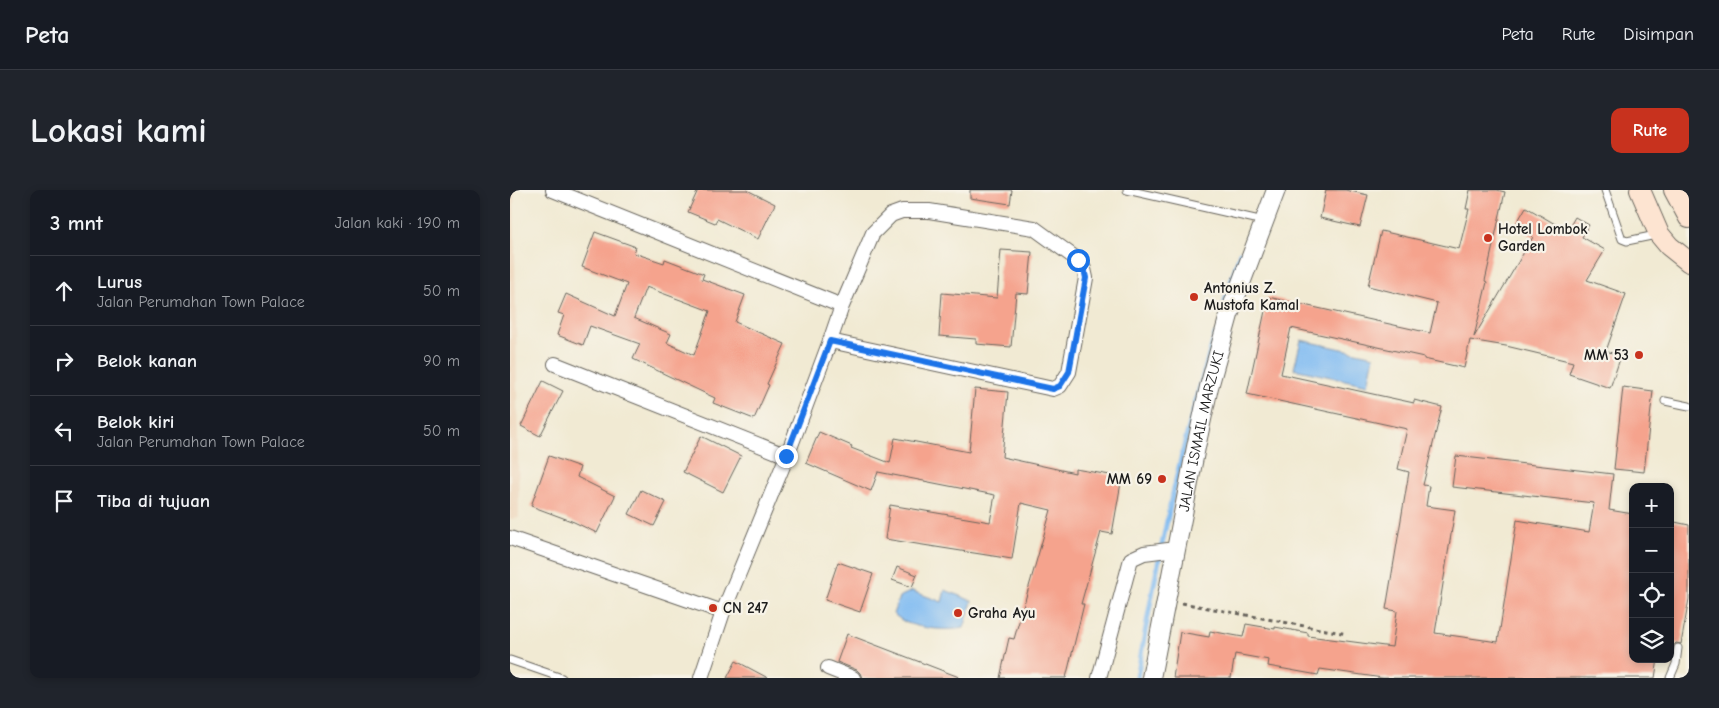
<!DOCTYPE html>
<html lang="id">
<meta charset="utf-8">
<style>
:root{--surface:#171b24;--page:#20242c;--text:#f1f3f6;--muted:#9ea1a6;--line:#363941;--accent:#c8321e}
body{margin:0;font-family:"Comic Neue",sans-serif;background:var(--page);color:var(--text)}
.controls{position:absolute;right:15px;bottom:15px;display:grid;overflow:hidden;border-radius:10px;box-shadow:0 2px 8px #0003}
.controls button{width:45px;height:45px;display:grid;place-items:center;padding:0;border:0;border-bottom:1px solid var(--line);background:var(--surface);color:var(--text);font:25px sans-serif}
.stop{position:absolute;width:15px;height:15px;margin:-11px;border:4px solid #1a73e8;border-radius:50%;background:#fff}
.stop.end{background:#1a73e8;border-color:#fff;box-shadow:0 1px 5px #0008}
.list{margin:0;padding:0;list-style:none}
h2{display:flex;justify-content:space-between;align-items:center;height:65px;margin:0;padding:0 20px;font-size:21px}
h2 small{font-size:16px;font-weight:400;color:var(--muted)}
.list li{display:grid;grid-template-columns:32px 1fr auto;gap:15px;align-items:center;box-sizing:border-box;height:70px;padding:0 20px;border-top:1px solid var(--line)}
.list b{display:block;font-size:19px;white-space:nowrap}
.list p{margin:0;font-size:16px;white-space:nowrap;color:var(--muted)}
.list em{font-size:16px;font-style:normal;color:var(--muted)}
.icon{flex:none;width:28px;height:28px;fill:none;stroke:currentColor;stroke-width:2;stroke-linecap:round;stroke-linejoin:round}
.map{position:relative;flex:none;width:1179px;height:488px;overflow:hidden;border-radius:10px}
header{display:flex;align-items:center;gap:30px;box-sizing:border-box;height:70px;padding:0 25px;background:var(--surface);border-bottom:1px solid var(--line)}
header strong{font-size:24px}
nav{display:flex;gap:28px;margin-inline-start:auto;font-size:18px}
.intro{display:flex;align-items:center;justify-content:space-between;box-sizing:border-box;height:120px;padding:0 30px}
h1{margin:0;font-size:35px}
.button{padding:12px 22px;border-radius:10px;background:var(--accent);color:#fff;font-size:18px;font-weight:700}
main{display:flex;gap:30px;padding:0 30px}
aside{flex:1;background:var(--surface);border-radius:10px;box-shadow:0 2px 8px #0003}
.map>svg:first-child{display:block}
</style>
<header>
<strong>Peta</strong>
<nav><a>Peta</a><a>Rute</a><a>Disimpan</a></nav>
</header>
<div class="intro"><h1>Lokasi kami</h1><a class="button">Rute</a></div>
<main>
<aside>
<h2>3 mnt<small>Jalan kaki · 190 m</small></h2>
<ul class="list">
<li><svg class="icon" aria-label="ahead" viewBox="0 0 24 24"><path d="M12 20V5M6 11l6-6 6 6"/></svg><div><b>Lurus</b><p>Jalan Perumahan Town Palace</p></div><em>50 m</em></li>
<li><svg class="icon" aria-label="right" viewBox="0 0 24 24"><path d="M7 20v-9h11M14 6l5 5-5 5"/></svg><div><b>Belok kanan</b></div><em>90 m</em></li>
<li><svg class="icon" aria-label="left" viewBox="0 0 24 24"><path d="M17 20v-9H6M10 6l-5 5 5 5"/></svg><div><b>Belok kiri</b><p>Jalan Perumahan Town Palace</p></div><em>50 m</em></li>
<li><svg class="icon" aria-label="arrive" viewBox="0 0 24 24"><path d="M6 21V4h12l-3 4 3 4H6"/></svg><div><b>Tiba di tujuan</b></div></li>
</ul>
</aside>
<div class="map">
<svg width="1179" height="488" viewBox="0 0 1179 488">
<rect width="100%" height="100%" fill="#f7f3e8"/>
<filter id="ink" filterUnits="userSpaceOnUse"><feTurbulence type="fractalNoise" baseFrequency=".02" numOctaves="2"/><feDisplacementMap in="SourceGraphic" scale="10" xChannelSelector="R" yChannelSelector="G"/><feConvolveMatrix kernelMatrix="1 2 1 2 8 2 1 2 1" color-interpolation-filters="sRGB"/></filter>
<filter id="wash" filterUnits="userSpaceOnUse"><feTurbulence type="fractalNoise" baseFrequency=".0096" numOctaves="4" result="noise"/><feDisplacementMap in="SourceGraphic" scale="20" xChannelSelector="R" yChannelSelector="G"/><feGaussianBlur stdDeviation="1.12" result="paint"/><feColorMatrix in="noise" values="0 0 0 0 0 0 0 0 0 0 0 0 0 0 0 0 0 1.4 0 .05"/><feComposite in="paint" operator="in"/></filter>
<g filter="url(#wash)">
<rect width="100%" height="100%" fill="#f1ead3"/>
<path fill="#eed6bb" d="M 0,0 L 4,0 L 9,328 L 0,329 Z"/>
<path fill="#80bbf2" stroke="#4e6c87" d="M 791,150 L 864,166 L 858,195 L 784,179 Z
M 435,400 L 462,411 L 454,438 C 437,441 414,439 397,433 C 392,431 388,427 383,424 L 389,407 L 402,401 L 432,412 Z"/>
<g fill="none" stroke-linecap="round" stroke-linejoin="round">
<path stroke="#80bbf2" stroke-width="5" d="M 713,118 L 730,63
M 627,488 C 647,372 670,257 705,145"/>
</g>
<g id="blocks">
<path fill="#f5a38d" fill-rule="evenodd" d="M 188,0 L 237,0 L 265,14 L 248,49 L 207,29 L 205,33 L 178,22 Z
M 460,0 L 502,0 L 500,14 L 460,8 Z
M 816,0 L 835,0 L 858,5 L 850,37 L 810,28 Z
M 960,0 L 987,0 L 995,2 L 975,91 L 977,92 L 964,147 L 1023,47 L 1005,36 L 1016,17 L 1057,41 L 1065,27 L 1079,35 L 1072,47 L 1095,60 L 1077,90 L 1116,104 L 1096,161 L 1111,166 L 1100,198 L 1059,184 L 1063,172 L 996,156 L 960,150 L 954,178 L 914,169 L 914,167 L 781,138 L 771,184 L 904,213 L 904,210 L 932,217 L 913,295 L 919,296 L 916,316 L 945,320 L 925,443 L 988,452 L 1007,330 L 1079,342 L 1084,313 L 942,297 L 946,266 L 1103,284 L 1099,320 L 1123,324 L 1123,469 L 1148,469 L 1145,488 L 873,488 L 810,479 L 808,485 L 758,476 L 759,470 L 725,464 L 721,488 L 663,488 L 670,442 L 699,447 L 700,441 L 733,447 L 736,434 L 765,439 L 765,437 L 798,443 L 798,446 L 882,457 L 887,421 L 876,419 L 899,282 L 888,279 L 897,239 L 737,204 L 758,107 L 920,143 L 927,113 L 858,96 L 871,41 L 949,59 L 959,19 L 956,19 Z
M 85,42 L 126,57 L 124,63 L 154,73 L 155,69 L 194,84 L 192,89 L 235,105 L 225,132 L 275,154 L 257,194 L 259,195 L 244,229 L 203,213 L 205,208 L 123,169 L 130,154 L 80,136 L 73,155 L 47,145 L 54,125 L 48,123 L 56,104 L 105,126 L 117,94 L 72,77 ZM 136,97 L 200,121 L 184,165 L 157,153 L 161,144 L 124,128 Z
M 491,60 L 522,62 L 518,104 L 506,103 L 501,157 L 466,154 L 466,149 L 429,146 L 432,103 L 487,108 Z
M 33,191 L 53,201 L 30,246 L 11,236 Z
M 1113,197 L 1143,201 L 1134,282 L 1104,279 Z
M 465,199 L 498,202 L 492,267 L 565,283 L 565,279 L 612,287 L 602,344 L 591,342 L 571,414 L 574,414 L 556,488 L 490,488 L 499,448 L 504,449 L 541,320 L 511,313 L 502,369 L 375,349 L 380,315 L 480,332 L 485,305 L 368,282 L 361,301 L 296,273 L 309,242 L 342,256 L 341,258 L 380,273 L 385,248 L 459,262 Z
M 191,246 L 231,266 L 213,302 L 173,282 Z
M 39,266 L 70,277 L 67,287 L 105,306 L 87,343 L 64,332 L 21,316 Z
M 131,300 L 156,312 L 144,336 L 119,324 Z
M 1160,331 L 1179,335 L 1179,409 L 1171,454 L 1166,453 L 1164,455 L 1161,472 Z
M 328,372 L 363,384 L 350,422 L 315,410 Z
M 387,377 L 407,385 L 402,397 L 382,390 Z
M 337,444 L 449,487 L 449,488 L 352,488 L 350,483 L 347,480 L 327,472 Z
M 226,471 L 258,488 L 217,488 Z"/>
</g>
</g>
<g filter="url(#ink)">
<use href="#blocks" fill-opacity="0" stroke="#67645c" stroke-width="1"/>
<g fill="none" stroke-linecap="round" stroke-linejoin="round">
<defs>
<path id="service" d="M 617,0 L 754,31
M 1095,0 L 1112,49 L 1117,51 L 1146,45
M 1155,211 L 1179,216
M 0,470 L 52,488
M 1160,488 L 1166,474 L 1168,458"/>
<path id="minor" d="M 43,0 L 332,116
M 45,174 L 277,266
M 0,348 L 213,422
M 318,478 L 343,488
M 191,488 L 213,422 L 277,266 L 320,151 L 332,116 L 363,43 L 381,25 L 392,21 L 419,21 L 524,38 L 568,70 L 574,79 L 576,88 L 559,182 L 550,196 L 543,199 L 320,151
M 589,488 L 621,369 L 634,363 L 666,359"/>
<g id="tertiary">
<path id="s1" d="M 641,488 L 686,257 L 699,197 L 719,125 L 766,0"/>
</g>
<path id="secondary" d="M 1130,0 L 1149,44 L 1159,56 L 1179,72
M 1164,0 L 1179,28"/>
</defs>
<use href="#service" stroke="#67645c" stroke-width="9"/>
<use href="#minor" stroke="#67645c" stroke-width="16"/>
<use href="#tertiary" stroke="#67645c" stroke-width="20"/>
<use href="#secondary" stroke="#67645c" stroke-width="22"/>
<path stroke="#67645c" stroke-width="3" stroke-dasharray="4 4" stroke-linecap="butt" d="M 672,413 L 837,444"/>
<use href="#service" stroke="#fff" stroke-width="7"/>
<use href="#minor" stroke="#fff" stroke-width="14"/>
<use href="#tertiary" stroke="#fff" stroke-width="18"/>
<use href="#secondary" stroke="#fde4d1" stroke-width="20"/>
</g>
</g>
<g fill="none" stroke-linecap="round" stroke-linejoin="round" filter="url(#ink)">
<path stroke="#1a73e8" stroke-width="6" d="M 276,266 L 320,151 L 543,199 L 550,196 L 559,182 L 576,88 L 574,79 L 568,70"/>
</g>
<g fill="#c8321e" stroke="#f7f3e8" stroke-width="2">
<circle cx="978" cy="48" r="5"/>
<circle cx="684" cy="107" r="5"/>
<circle cx="1129" cy="165" r="5"/>
<circle cx="652" cy="289" r="5"/>
<circle cx="203" cy="418" r="5"/>
<circle cx="448" cy="423" r="5"/>
</g>
<g text-anchor="middle" stroke-width="4.5" stroke-linejoin="round" paint-order="stroke">
<g font-size="15" font-weight="bold" fill="#1c1c1c" stroke="#f7f3e8" text-anchor="start">
<text x="988" y="44">Hotel Lombok<tspan x="988" dy="17">Garden</tspan></text>
<text x="694" y="103">Antonius Z.<tspan x="694" dy="17">Mustofa Kamal</tspan></text>
<text x="1119" y="170" text-anchor="end">MM 53</text>
<text x="642" y="294" text-anchor="end">MM 69</text>
<text x="213" y="423">CN 247</text>
<text x="458" y="428">Graha Ayu</text>
</g>
<g font-size="15" fill="#1c1c1c" stroke="#f7f3e8">
<text dy="5" stroke="none"><textPath href="#s1" startOffset="252">JALAN ISMAIL MARZUKI</textPath></text>
</g>
</g>
</svg>
<div class="controls">
<button>+</button>
<button>−</button>
<button><svg class="icon" aria-label="locate" viewBox="0 0 24 24"><circle cx="12" cy="12" r="6"/><path d="M12 2v4M12 18v4M2 12h4M18 12h4"/></svg></button>
<button><svg class="icon" aria-label="layers" viewBox="0 0 24 24"><path d="M12 4l9 5-9 5-9-5zM3 14l9 5 9-5"/></svg></button>
</div>
<div class="stop" style="left:568px;top:70px"></div>
<div class="stop end" style="left:276px;top:266px"></div>
</div>
</main>
